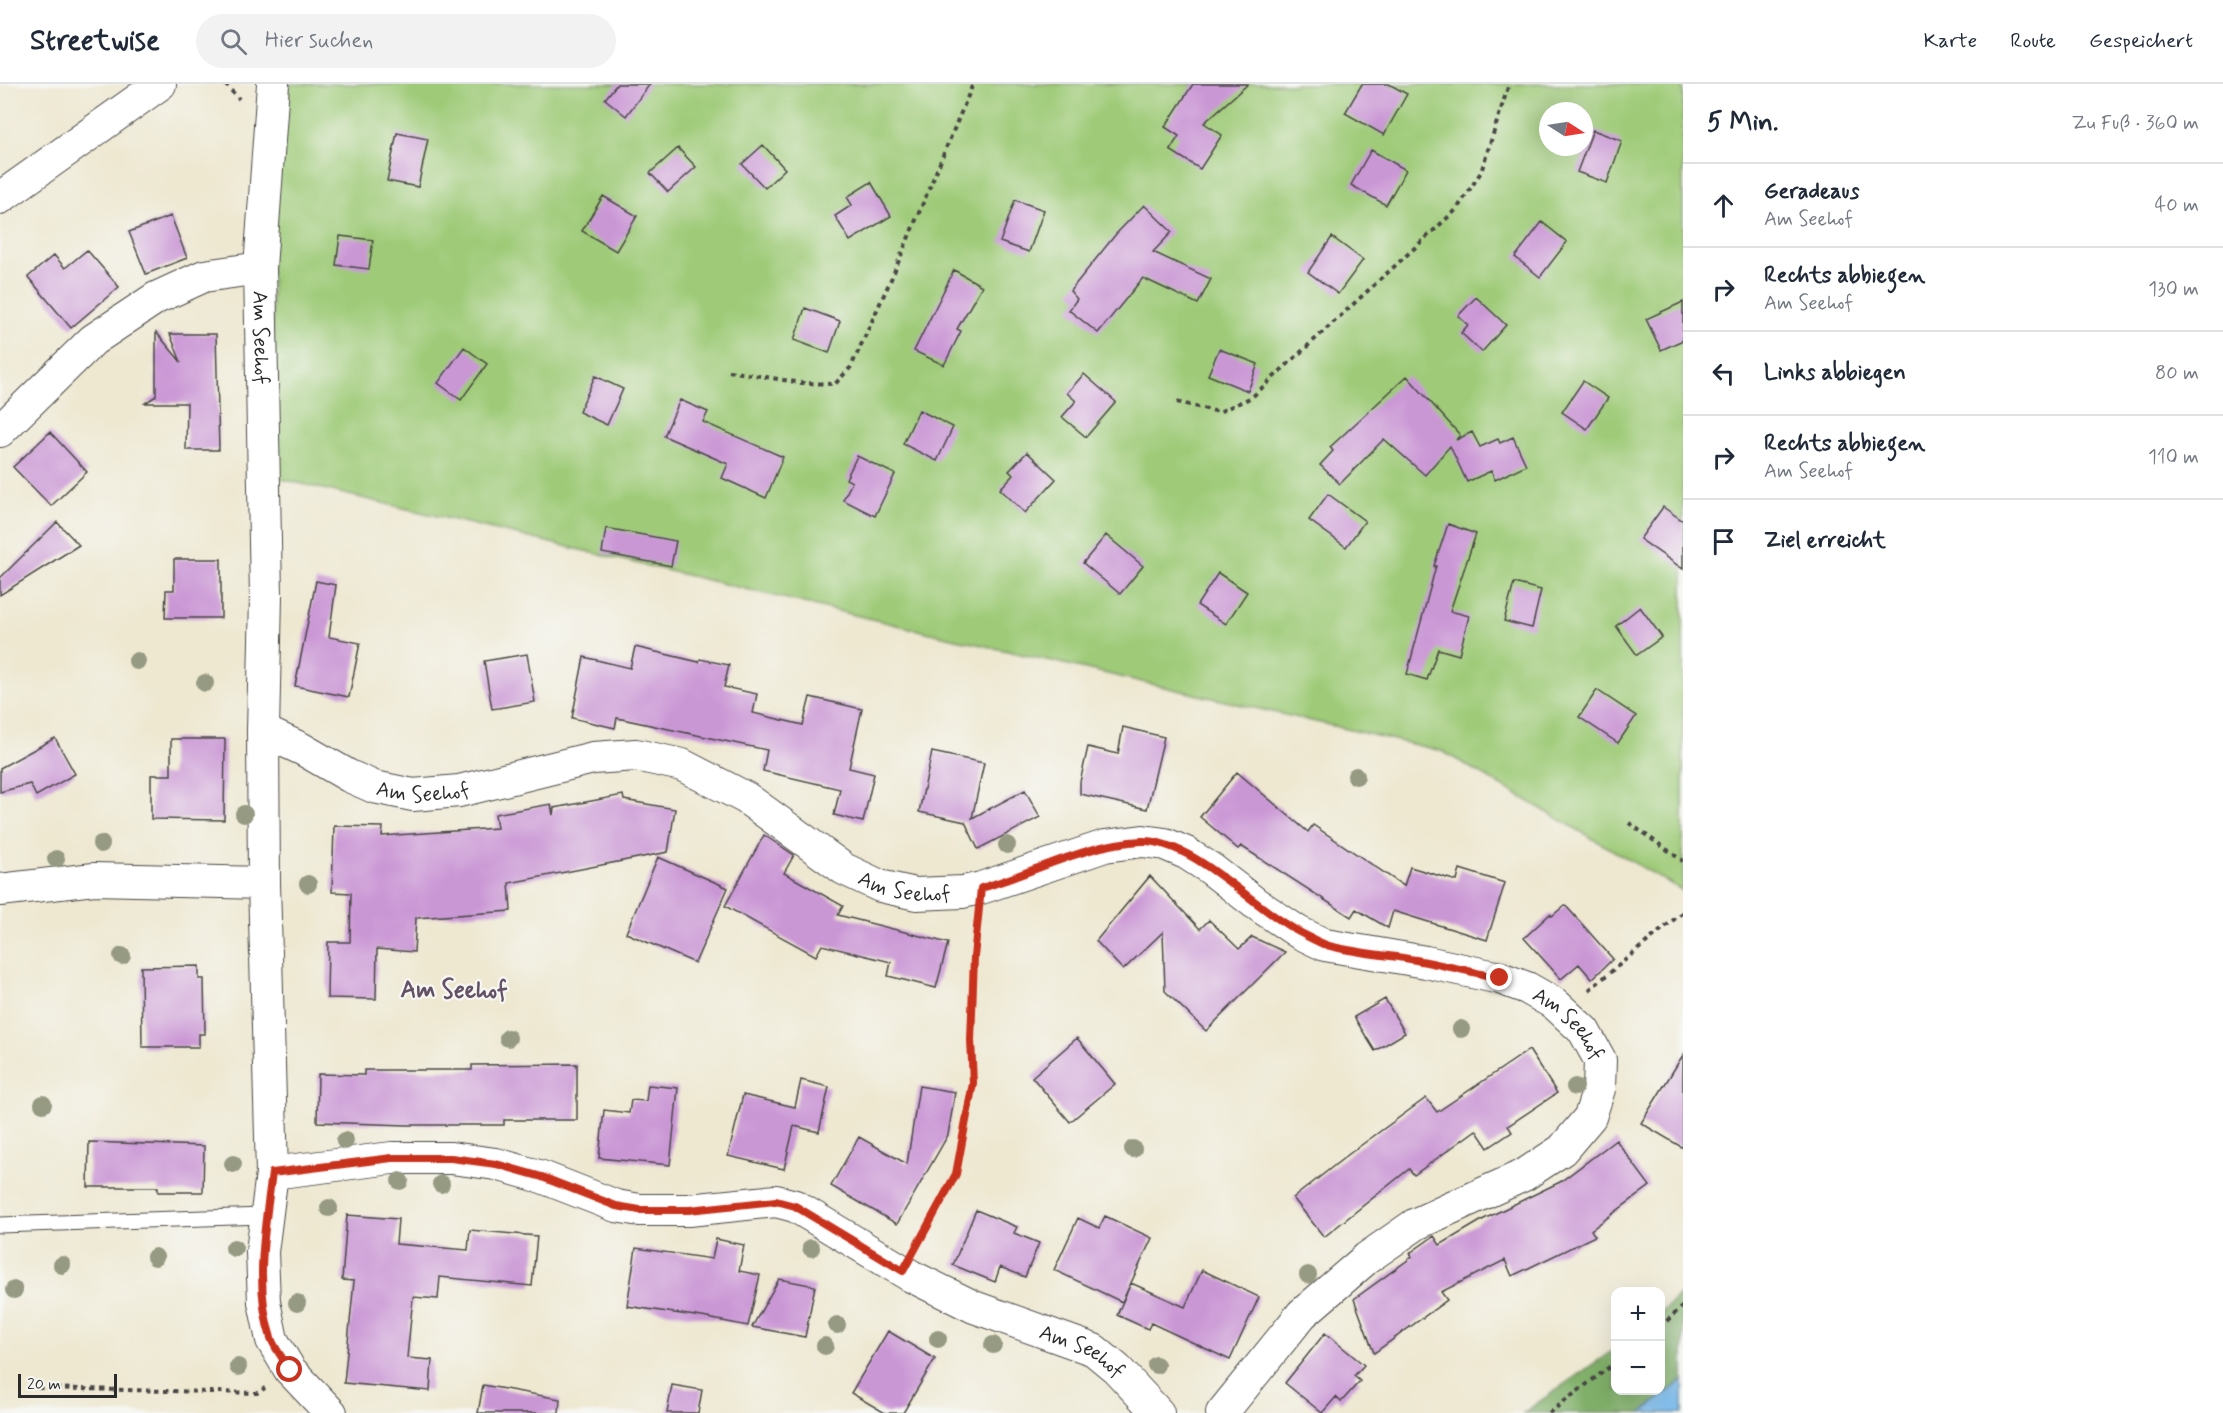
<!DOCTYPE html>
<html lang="de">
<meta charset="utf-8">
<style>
:root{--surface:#fff;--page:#f2f2f3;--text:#1f2937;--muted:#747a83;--line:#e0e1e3}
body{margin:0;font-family:Mynerve,sans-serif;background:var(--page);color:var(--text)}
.controls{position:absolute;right:18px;bottom:18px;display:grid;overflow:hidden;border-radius:12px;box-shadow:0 6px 24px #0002}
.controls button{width:54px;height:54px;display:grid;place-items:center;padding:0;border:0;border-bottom:2px solid var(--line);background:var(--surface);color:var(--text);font:30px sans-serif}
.compass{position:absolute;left:1539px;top:18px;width:54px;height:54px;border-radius:50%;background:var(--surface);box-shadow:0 6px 24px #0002;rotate:102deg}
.scale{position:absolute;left:18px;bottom:15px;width:99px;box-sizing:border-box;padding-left:6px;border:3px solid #2b2b2b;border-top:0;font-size:16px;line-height:21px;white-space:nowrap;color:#2b2b2b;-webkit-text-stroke:4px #f6f6f2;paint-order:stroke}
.stop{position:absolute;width:18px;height:18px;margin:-14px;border:4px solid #c8321e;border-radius:50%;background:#fff}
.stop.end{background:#c8321e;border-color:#fff;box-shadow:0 2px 6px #0008}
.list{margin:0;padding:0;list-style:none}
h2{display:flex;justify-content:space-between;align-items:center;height:78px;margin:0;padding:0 24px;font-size:26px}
h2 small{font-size:20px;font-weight:400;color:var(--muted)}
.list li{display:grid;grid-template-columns:39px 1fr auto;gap:18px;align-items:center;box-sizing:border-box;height:84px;padding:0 24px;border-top:2px solid var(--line)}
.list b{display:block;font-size:22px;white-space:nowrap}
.list p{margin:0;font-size:20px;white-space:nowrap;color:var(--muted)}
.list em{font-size:20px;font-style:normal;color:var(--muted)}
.icon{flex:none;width:33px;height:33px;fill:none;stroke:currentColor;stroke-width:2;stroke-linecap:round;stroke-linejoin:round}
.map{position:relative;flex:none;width:1683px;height:1329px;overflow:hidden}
header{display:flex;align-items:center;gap:36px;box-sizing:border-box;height:84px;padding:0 30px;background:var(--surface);border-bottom:2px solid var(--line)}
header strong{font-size:28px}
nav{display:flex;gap:33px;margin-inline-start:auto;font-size:21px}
.search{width:420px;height:54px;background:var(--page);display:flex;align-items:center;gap:15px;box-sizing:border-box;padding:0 21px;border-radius:33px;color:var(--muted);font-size:22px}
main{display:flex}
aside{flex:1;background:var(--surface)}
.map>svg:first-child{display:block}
</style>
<header>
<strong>Streetwise</strong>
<div class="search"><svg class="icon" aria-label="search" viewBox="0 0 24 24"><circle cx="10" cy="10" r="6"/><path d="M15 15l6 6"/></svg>Hier suchen</div>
<nav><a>Karte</a><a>Route</a><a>Gespeichert</a></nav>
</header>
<main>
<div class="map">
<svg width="1683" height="1329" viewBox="0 0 1683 1329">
<rect width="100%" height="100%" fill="#f6f6f2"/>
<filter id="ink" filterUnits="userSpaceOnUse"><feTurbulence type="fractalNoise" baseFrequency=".0167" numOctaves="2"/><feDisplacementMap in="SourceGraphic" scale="12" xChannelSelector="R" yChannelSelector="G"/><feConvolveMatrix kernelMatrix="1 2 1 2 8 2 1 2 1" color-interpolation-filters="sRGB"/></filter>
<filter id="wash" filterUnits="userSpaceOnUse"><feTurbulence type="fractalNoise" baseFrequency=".008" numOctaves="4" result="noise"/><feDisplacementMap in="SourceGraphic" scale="24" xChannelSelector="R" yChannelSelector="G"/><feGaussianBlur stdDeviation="1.35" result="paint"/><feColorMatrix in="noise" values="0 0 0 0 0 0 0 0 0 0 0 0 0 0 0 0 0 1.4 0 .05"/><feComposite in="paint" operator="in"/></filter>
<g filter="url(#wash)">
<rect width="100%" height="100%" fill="#eee8d1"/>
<path fill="#9fcb78" stroke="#657b52" stroke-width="1.5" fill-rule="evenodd" d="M 290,0 L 1683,0 L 1683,807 L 1442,667 L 956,555 L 277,394 L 270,145 ZM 1548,27 L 1584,27 L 1584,63 L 1548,63 Z"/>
<path fill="#7faf68" stroke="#556d4a" stroke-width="1.5" d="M 1683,1207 L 1683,1296 L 1641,1329 L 1523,1329 L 1615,1265 L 1616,1306 L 1660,1306 L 1661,1229 Z"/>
<path fill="#77b9ec" stroke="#51728c" stroke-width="1.5" d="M 1683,1296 L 1683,1329 L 1641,1329 Z"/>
<g id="blocks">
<path fill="#ca97d5" d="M 617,0 L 650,0 L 626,32 L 605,15 Z
M 1193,0 L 1248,0 L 1204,39 L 1222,51 L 1200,85 L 1170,66 L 1179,52 L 1165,43 Z
M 1362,0 L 1389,0 L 1407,10 L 1384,51 L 1345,29 Z
M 1593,46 L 1622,57 L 1607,99 L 1577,88 Z
M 397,49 L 428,55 L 418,103 L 387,97 Z
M 763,61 L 785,85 L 765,104 L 742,80 Z
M 678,64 L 696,83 L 668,108 L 650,89 Z
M 1371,66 L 1406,86 L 1386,121 L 1351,101 Z
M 871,98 L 891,132 L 850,157 L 835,132 L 852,121 L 847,113 Z
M 603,112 L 637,132 L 616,167 L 582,147 Z
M 1015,116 L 1044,126 L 1029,168 L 1000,158 Z
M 1144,121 L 1172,148 L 1153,168 L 1211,195 L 1198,220 L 1143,194 L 1098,249 L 1069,226 L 1077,215 L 1070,207 L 1116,150 Z
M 171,132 L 187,174 L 146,190 L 129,148 Z
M 1542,138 L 1567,158 L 1540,193 L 1515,173 Z
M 340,152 L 373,156 L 369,185 L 336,181 Z
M 1332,153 L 1363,176 L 1338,210 L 1308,188 Z
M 87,166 L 119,203 L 71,244 L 28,193 L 54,171 L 65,184 Z
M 954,186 L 982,202 L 957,245 L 961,247 L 944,281 L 914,267 Z
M 1476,213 L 1506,241 L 1482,268 L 1461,249 L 1468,241 L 1458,232 Z
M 1683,218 L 1683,256 L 1661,266 L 1646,235 Z
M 805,224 L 840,237 L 829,269 L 794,256 Z
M 156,248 L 181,278 L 170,250 L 216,250 L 219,366 L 186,366 L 187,319 L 145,319 L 156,312 Z
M 464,263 L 487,280 L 461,316 L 438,299 Z
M 1219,265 L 1258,280 L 1248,307 L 1208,291 Z
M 1084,290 L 1116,318 L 1086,353 L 1062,333 L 1076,317 L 1067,309 Z
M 595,292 L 623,305 L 607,341 L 579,328 Z
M 1407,292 L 1460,351 L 1456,356 L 1472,348 L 1480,363 L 1498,355 L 1500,359 L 1513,353 L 1526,381 L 1495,396 L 1491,387 L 1467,398 L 1450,362 L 1425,391 L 1384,355 L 1340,400 L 1320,381 L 1333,367 L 1330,363 Z
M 1583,297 L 1608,314 L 1587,345 L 1562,328 Z
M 680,316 L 708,328 L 703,338 L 783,373 L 766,414 L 722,394 L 728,380 L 664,352 Z
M 919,326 L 953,343 L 937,377 L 903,360 Z
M 50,348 L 87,388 L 51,422 L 13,383 Z
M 1027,368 L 1056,395 L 1025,429 L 1000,405 L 1013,391 L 1009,387 Z
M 857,372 L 895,390 L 875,432 L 843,416 L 852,398 L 846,395 Z
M 1328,410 L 1365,437 L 1346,463 L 1309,436 Z
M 1663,423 L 1683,437 L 1683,485 L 1640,455 Z
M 57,438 L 79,461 L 0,511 L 0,494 Z
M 1448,440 L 1476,450 L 1450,527 L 1469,532 L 1459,571 L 1438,565 L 1427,596 L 1407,590 L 1436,482 L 1434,482 Z
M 606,444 L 676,457 L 671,482 L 602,469 Z
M 1106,451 L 1143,482 L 1120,510 L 1083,479 Z
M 174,475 L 221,475 L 221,534 L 165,534 L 166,506 L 174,506 Z
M 1218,489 L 1247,508 L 1226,540 L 1197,521 Z
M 316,497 L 336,501 L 329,553 L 360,559 L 349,613 L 295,602 Z
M 1514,499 L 1541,506 L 1532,544 L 1504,537 Z
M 1640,523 L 1662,553 L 1637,571 L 1616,542 Z
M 635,563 L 699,578 L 700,575 L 729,581 L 724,603 L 757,610 L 753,629 L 803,641 L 810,613 L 862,625 L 849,684 L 874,690 L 863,738 L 834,731 L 840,705 L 763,687 L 767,666 L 617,634 L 615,644 L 572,634 L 584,573 L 630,584 Z
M 527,570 L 535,618 L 492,625 L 484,577 Z
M 1597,606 L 1636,632 L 1618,659 L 1579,633 Z
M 1123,643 L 1164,653 L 1147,725 L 1080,710 L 1080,698 L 1088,663 L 1118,670 Z
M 55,654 L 75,690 L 36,712 L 30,700 L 0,708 L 0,684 Z
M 171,655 L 225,655 L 224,736 L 151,735 L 151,691 L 171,691 Z
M 932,668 L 984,679 L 972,734 L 1025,706 L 1040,733 L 978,765 L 965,738 L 919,728 Z
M 1237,688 L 1308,748 L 1313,741 L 1404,802 L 1410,783 L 1457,797 L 1460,785 L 1505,799 L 1487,856 L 1393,827 L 1388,844 L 1356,825 L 1351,833 L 1241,762 L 1238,765 L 1200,733 Z
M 623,711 L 624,716 L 675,725 L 668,768 L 509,799 L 511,827 L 416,834 L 414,868 L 377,865 L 376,915 L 327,914 L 328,858 L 350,858 L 351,809 L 332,808 L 334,742 L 383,743 L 382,752 L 497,744 L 495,730 L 551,720 L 553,731 L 554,724 Z
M 764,751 L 794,771 L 784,789 L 843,822 L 838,831 L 948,859 L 936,904 L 888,892 L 891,878 L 822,861 L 816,872 L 725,822 Z
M 658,773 L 728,804 L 695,879 L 626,849 Z
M 1150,792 L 1200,845 L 1209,836 L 1239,865 L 1252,853 L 1285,868 L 1206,947 L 1165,907 L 1163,848 L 1123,886 L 1096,857 Z
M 1565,821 L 1613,875 L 1592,895 L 1579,880 L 1561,895 L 1524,854 L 1550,830 L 1552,832 Z
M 199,882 L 199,895 L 204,895 L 205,950 L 199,950 L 199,963 L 142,963 L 141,883 Z
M 1385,915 L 1405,949 L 1375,967 L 1354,933 Z
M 1077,954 L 1115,1000 L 1070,1038 L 1032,993 Z
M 1529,966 L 1557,1009 L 1508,1042 L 1512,1048 L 1488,1064 L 1476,1046 L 1414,1091 L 1409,1085 L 1324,1153 L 1293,1114 L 1349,1070 L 1426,1014 L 1437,1028 Z
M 1683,971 L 1683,1064 L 1641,1039 Z
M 577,980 L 577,1036 L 504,1036 L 504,1041 L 407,1041 L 317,1038 L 318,990 L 364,991 L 364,986 L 472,986 L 472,981 Z
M 801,996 L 829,1003 L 819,1048 L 794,1042 L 784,1085 L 728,1072 L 743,1011 L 795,1023 Z
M 648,1001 L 678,1004 L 670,1081 L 599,1074 L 604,1026 L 629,1029 L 631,1016 L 646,1017 Z
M 919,1002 L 955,1008 L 948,1051 L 897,1140 L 831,1102 L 859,1053 L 907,1080 Z
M 1616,1056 L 1650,1102 L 1591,1146 L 1595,1152 L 1512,1192 L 1505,1176 L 1441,1208 L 1447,1216 L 1374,1269 L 1354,1215 L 1412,1173 L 1410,1169 L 1434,1152 L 1440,1161 L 1484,1135 L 1560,1098 Z
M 89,1058 L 204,1062 L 203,1108 L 158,1108 L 158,1103 L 88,1103 Z
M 976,1126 L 1017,1143 L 1014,1149 L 1039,1159 L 1025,1193 L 1000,1183 L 995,1198 L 953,1181 Z
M 347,1131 L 398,1135 L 396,1160 L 468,1166 L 470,1146 L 537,1152 L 532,1202 L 440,1193 L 438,1215 L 413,1213 L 407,1274 L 432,1276 L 430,1307 L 344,1299 L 354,1197 L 342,1196 Z
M 1105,1132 L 1152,1154 L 1122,1218 L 1054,1186 L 1078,1134 L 1099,1144 Z
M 716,1155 L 744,1161 L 739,1187 L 760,1191 L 748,1242 L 702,1233 L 627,1222 L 636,1164 L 712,1175 Z
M 1202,1186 L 1259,1213 L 1230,1276 L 1151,1239 L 1148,1245 L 1117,1231 L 1131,1199 L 1185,1223 Z
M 779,1195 L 815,1202 L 805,1253 L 752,1243 Z
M 888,1247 L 935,1275 L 903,1329 L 885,1329 L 851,1309 Z
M 1325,1249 L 1364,1281 L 1354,1292 L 1360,1297 L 1341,1318 L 1336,1313 L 1322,1329 L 1285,1299 Z
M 483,1301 L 560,1315 L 559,1329 L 478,1329 Z
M 672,1301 L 702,1306 L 698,1329 L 667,1329 Z"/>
</g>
</g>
<g filter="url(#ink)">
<use href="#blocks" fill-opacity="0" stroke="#484744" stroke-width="1.5"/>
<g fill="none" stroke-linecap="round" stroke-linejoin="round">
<defs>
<path id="service" d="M 0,1141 L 266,1132"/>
<g id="minor">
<path id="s1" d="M 273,0 L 260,184 L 266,512 L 263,647 L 264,799 L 272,1089 L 262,1168 L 264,1218 L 272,1256 L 290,1286 L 331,1329"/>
<path d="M 0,114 L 160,0"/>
<path d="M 0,347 L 93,256 L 156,214 L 204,192 L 260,184"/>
<path id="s2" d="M 263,647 L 302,665 L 349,692 L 374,703 L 413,711 L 459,707 L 593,674 L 636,671 L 682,681 L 746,714 L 844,785 L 880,802 L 916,810 L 963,808 L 981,804 L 1105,762 L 1143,757 L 1165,760 L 1186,769 L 1211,785 L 1255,819 L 1298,848 L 1325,861 L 1426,878 L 1500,894 L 1527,904 L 1555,920 L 1584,947 L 1600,976 L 1599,1005 L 1590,1033 L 1562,1066 L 1524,1091 L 1416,1140 L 1367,1174 L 1302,1230 L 1222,1329"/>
<path d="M 0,806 L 94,795 L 264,799"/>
<path id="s3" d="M 272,1089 L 392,1074 L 451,1074 L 496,1080 L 542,1093 L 616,1122 L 640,1126 L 689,1126 L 776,1117 L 795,1122 L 911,1192 L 974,1223 L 1094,1266 L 1117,1285 L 1158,1329"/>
</g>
</defs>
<use href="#service" stroke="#484744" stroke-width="17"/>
<use href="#minor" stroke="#484744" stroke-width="34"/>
<path stroke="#484744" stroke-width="4" stroke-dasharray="4.5 4.5" stroke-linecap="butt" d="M 225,0 L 239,15
M 729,287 L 802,299 L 835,300 L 851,283 L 892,193 L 973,0
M 1177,318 L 1219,328 L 1252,313 L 1457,125 L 1481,88 L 1509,0
M 1629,739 L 1683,777
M 1589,906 L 1683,828
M 918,1160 L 956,1091 L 973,999 L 971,956 L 974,873 L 978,837
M 1660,1243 L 1683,1222
M 38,1304 L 257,1309 L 265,1304
M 1549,1329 L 1616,1278"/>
<use href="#service" stroke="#fff" stroke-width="15"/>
<use href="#minor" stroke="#fff" stroke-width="32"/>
</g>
<g fill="#969a82">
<circle cx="137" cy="577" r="9"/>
<circle cx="205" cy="599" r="9"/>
<circle cx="1356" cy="692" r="9"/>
<circle cx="244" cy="730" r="9"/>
<circle cx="101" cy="760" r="9"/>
<circle cx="1007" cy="761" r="9"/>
<circle cx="56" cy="775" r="9"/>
<circle cx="308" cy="800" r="9"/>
<circle cx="122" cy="872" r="9"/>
<circle cx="1461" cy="945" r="9"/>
<circle cx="508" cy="954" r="9"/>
<circle cx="1575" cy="1003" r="9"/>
<circle cx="43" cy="1020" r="9"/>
<circle cx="345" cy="1057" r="9"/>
<circle cx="1133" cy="1065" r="9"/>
<circle cx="233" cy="1080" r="9"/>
<circle cx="400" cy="1097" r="9"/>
<circle cx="441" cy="1100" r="9"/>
<circle cx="329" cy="1124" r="9"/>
<circle cx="234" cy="1164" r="9"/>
<circle cx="811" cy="1164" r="9"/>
<circle cx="155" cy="1173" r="9"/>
<circle cx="62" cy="1181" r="9"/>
<circle cx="1308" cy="1191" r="9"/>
<circle cx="14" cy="1206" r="9"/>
<circle cx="297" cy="1219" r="9"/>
<circle cx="837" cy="1241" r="9"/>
<circle cx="938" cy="1255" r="9"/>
<circle cx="993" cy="1261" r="9"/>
<circle cx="825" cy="1262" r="9"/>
<circle cx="1156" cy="1281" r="9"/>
<circle cx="238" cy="1283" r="9"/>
</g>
</g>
<g fill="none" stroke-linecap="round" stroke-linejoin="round" filter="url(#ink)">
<path stroke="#c8321e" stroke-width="8" d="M 290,1286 C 284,1276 275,1265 271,1254 C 254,1202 265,1143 272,1089 L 392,1074 L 451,1074 L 496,1080 L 542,1093 L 616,1122 L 640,1126 L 689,1126 L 776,1117 L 795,1122 L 903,1187 L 956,1090 L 973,999 L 971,956 L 974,873 L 981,804 C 1033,789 1088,759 1142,757 C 1194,756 1254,825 1301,849 C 1309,853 1318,858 1326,861 C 1353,869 1388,871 1416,876 C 1444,881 1472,888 1500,894"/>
</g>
<g text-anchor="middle" stroke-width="4.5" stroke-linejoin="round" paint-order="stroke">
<g font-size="21" fill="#2b2b2b" stroke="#f6f6f2">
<text dy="7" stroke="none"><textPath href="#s1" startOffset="254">Am Seehof</textPath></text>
<text dy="7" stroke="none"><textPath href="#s2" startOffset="174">Am Seehof</textPath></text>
<text dy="7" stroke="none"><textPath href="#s2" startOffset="696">Am Seehof</textPath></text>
<text dy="7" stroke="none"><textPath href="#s2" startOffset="1418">Am Seehof</textPath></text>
<text dy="7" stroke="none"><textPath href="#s3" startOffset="856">Am Seehof</textPath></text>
</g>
<g font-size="24" font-weight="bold" fill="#635166" stroke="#f6f6f2">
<text x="454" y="913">Am Seehof</text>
</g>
</g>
</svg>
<div class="controls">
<button>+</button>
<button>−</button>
</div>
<svg class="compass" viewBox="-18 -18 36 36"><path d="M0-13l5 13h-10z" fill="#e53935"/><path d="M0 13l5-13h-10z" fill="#747a83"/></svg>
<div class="scale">20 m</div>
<div class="stop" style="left:290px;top:1286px"></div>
<div class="stop end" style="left:1500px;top:894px"></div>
</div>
<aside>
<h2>5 Min.<small>Zu Fuß · 360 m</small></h2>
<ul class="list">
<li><svg class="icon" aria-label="ahead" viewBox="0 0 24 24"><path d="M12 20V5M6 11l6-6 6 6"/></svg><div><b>Geradeaus</b><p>Am Seehof</p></div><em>40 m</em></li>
<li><svg class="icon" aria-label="right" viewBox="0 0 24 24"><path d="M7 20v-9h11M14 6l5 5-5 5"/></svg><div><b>Rechts abbiegen</b><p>Am Seehof</p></div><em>130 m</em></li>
<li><svg class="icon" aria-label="left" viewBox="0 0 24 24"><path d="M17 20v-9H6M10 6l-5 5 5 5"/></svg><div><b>Links abbiegen</b></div><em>80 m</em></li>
<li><svg class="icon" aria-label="right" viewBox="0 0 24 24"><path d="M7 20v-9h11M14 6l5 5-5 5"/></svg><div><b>Rechts abbiegen</b><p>Am Seehof</p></div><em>110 m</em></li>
<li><svg class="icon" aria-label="arrive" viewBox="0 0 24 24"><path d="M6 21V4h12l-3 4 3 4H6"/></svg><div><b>Ziel erreicht</b></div></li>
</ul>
</aside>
</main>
